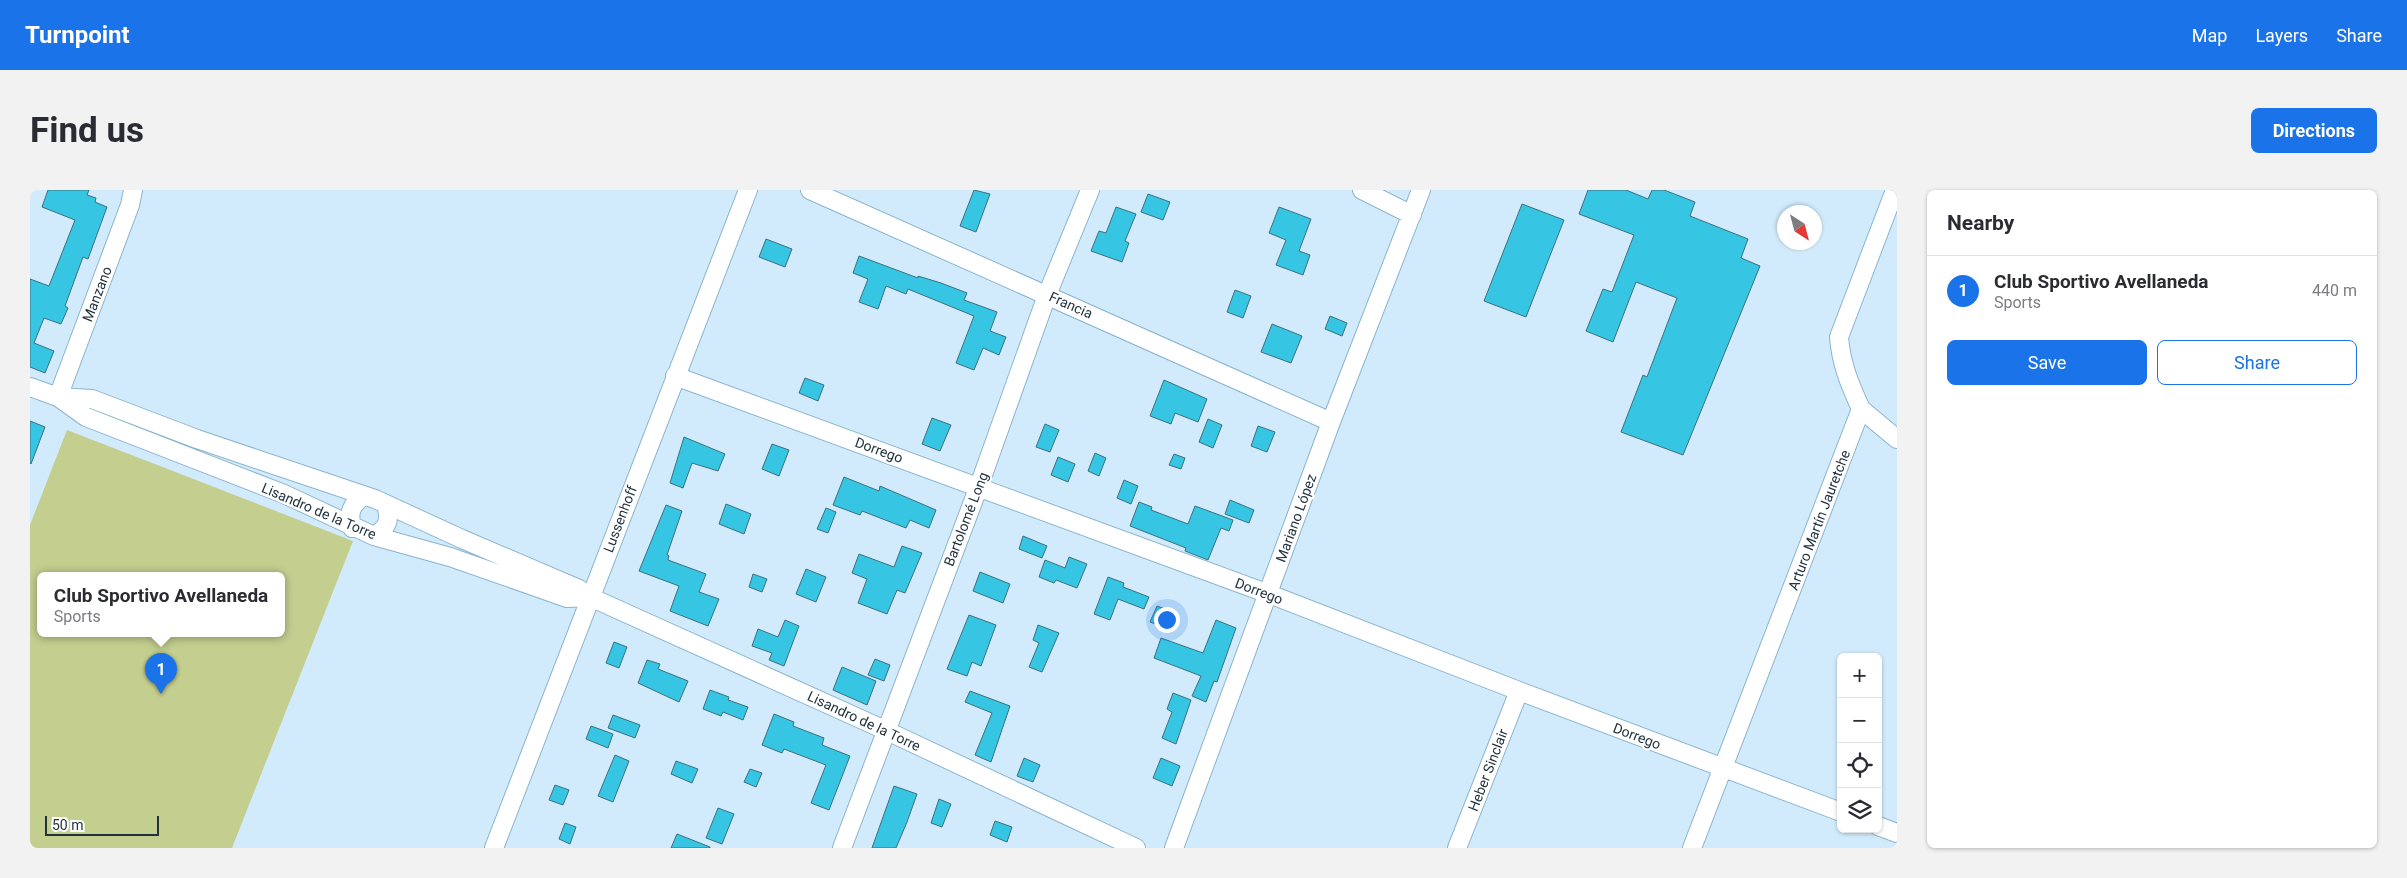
<!DOCTYPE html>
<meta charset="utf-8">
<style>
:root{--surface:#fff;--page:#f2f2f3;--text:#2b2b33;--muted:#7c7c81;--line:#e1e1e2;--accent:#1a73e8}
body{margin:0;font-family:Roboto,sans-serif;background:var(--page);color:var(--text)}
.controls{position:absolute;right:15px;bottom:15px;display:grid;overflow:hidden;border-radius:8px;box-shadow:0 1px 4px #0004}
.controls button{width:45px;height:45px;display:grid;place-items:center;padding:0;border:0;border-bottom:1px solid var(--line);background:var(--surface);color:var(--text);font:25px sans-serif}
.compass{position:absolute;left:1747px;top:15px;width:45px;height:45px;border-radius:50%;background:var(--surface);box-shadow:0 1px 4px #0004;rotate:144deg}
.scale{position:absolute;left:15px;bottom:12px;width:114px;box-sizing:border-box;padding-left:5px;border:2px solid #22333e;border-top:0;font-size:14px;line-height:18px;white-space:nowrap;color:#22333e;-webkit-text-stroke:4px #fff;paint-order:stroke}
.you{position:absolute;left:1136px;top:429px;width:18px;height:18px;margin:-12px;border:4px solid #fff;border-radius:50%;background:#1a73e8;box-shadow:0 0 0 8px #1a73e833}
.badge{display:grid;place-items:center;width:32px;height:32px;border-radius:50%;background:var(--accent);color:#fff;font-size:16px;font-weight:700}
.pin{position:absolute;translate:-50% -41px;filter:drop-shadow(0 1px 2px #0008)}
.pin::after{content:'';position:absolute;top:26px;width:18px;height:15px;background:inherit;clip-path:polygon(0 0,100% 0,50% 100%)}
.popup{position:absolute;left:7px;top:382px;width:248px;height:65px;box-sizing:border-box;display:grid;place-content:center;border-radius:8px;background:var(--surface);filter:drop-shadow(0 1px 4px #0005);font-size:16px;white-space:nowrap;color:var(--muted)}
.popup b{font-size:19px;color:var(--text)}
.popup::after{content:'';position:absolute;left:50%;top:100%;margin-left:-10px;border:10px solid transparent;border-top-color:var(--surface)}
.list{margin:0;padding:0;list-style:none}
h2{display:flex;justify-content:space-between;align-items:center;height:65px;margin:0;padding:0 20px;font-size:21px}
h2 small{font-size:16px;font-weight:400;color:var(--muted)}
.list li{display:grid;grid-template-columns:32px 1fr auto;gap:15px;align-items:center;box-sizing:border-box;height:70px;padding:0 20px;border-top:1px solid var(--line)}
.list b{display:block;font-size:19px;white-space:nowrap}
.list p{margin:0;font-size:16px;white-space:nowrap;color:var(--muted)}
.list em{font-size:16px;font-style:normal;color:var(--muted)}
.actions{display:flex;gap:10px;padding:15px 20px}
.actions a{flex:1;padding:11px 0;border:1px solid var(--accent);border-radius:8px;text-align:center;font-size:18px;color:var(--accent)}
.actions .main{background:var(--accent);color:#fff}
.icon{flex:none;width:28px;height:28px;fill:none;stroke:currentColor;stroke-width:2;stroke-linecap:round;stroke-linejoin:round}
.map{position:relative;flex:none;width:1867px;height:658px;overflow:hidden;border-radius:8px}
header{display:flex;align-items:center;gap:30px;box-sizing:border-box;height:70px;padding:0 25px;background:var(--accent);color:#fff}
header strong{font-size:24px}
nav{display:flex;gap:28px;margin-inline-start:auto;font-size:18px}
.intro{display:flex;align-items:center;justify-content:space-between;box-sizing:border-box;height:120px;padding:0 30px}
h1{margin:0;font-size:35px}
.button{padding:12px 22px;border-radius:8px;background:var(--accent);color:#fff;font-size:18px;font-weight:700}
main{display:flex;gap:30px;padding:0 30px}
aside{flex:1;background:var(--surface);border-radius:8px;box-shadow:0 1px 4px #0004}
.map>svg:first-child{display:block}
</style>
<header>
<strong>Turnpoint</strong>
<nav><a>Map</a><a>Layers</a><a>Share</a></nav>
</header>
<div class="intro"><h1>Find us</h1><a class="button">Directions</a></div>
<main>
<div class="map">
<svg width="1867" height="658" viewBox="0 0 1867 658">
<rect width="100%" height="100%" fill="#d2ebfc"/>
<path fill="#c3ce8f" fill-rule="evenodd" d="M 37,240 L 323,351 L 202,658 L 0,658 L 0,335 ZM 11,385 L 251,385 L 251,443 L 11,443 Z"/>
<path fill="#37c5e4" stroke="#3c707d" d="M 18,0 L 59,0 L 57,5 L 66,8 L 65,12 L 77,17 L 58,69 L 53,67 L 35,116 L 38,118 L 31,134 L 14,128 L 4,153 L 24,161 L 15,183 L 0,177 L 0,89 L 19,96 L 45,30 L 12,17 Z
M 944,0 L 960,4 L 946,42 L 930,36 Z
M 1558,0 L 1596,0 L 1618,9 L 1622,0 L 1634,0 L 1665,12 L 1660,26 L 1718,49 L 1711,68 L 1730,76 L 1653,265 L 1591,242 L 1613,185 L 1617,187 L 1647,108 L 1606,92 L 1583,152 L 1556,141 L 1573,99 L 1582,102 L 1604,45 L 1549,24 Z
M 1118,4 L 1140,12 L 1133,30 L 1111,22 Z
M 1492,14 L 1534,30 L 1496,127 L 1454,111 Z
M 1086,17 L 1106,24 L 1095,51 L 1099,53 L 1092,72 L 1061,61 L 1069,41 L 1076,43 Z
M 1249,17 L 1281,29 L 1269,61 L 1280,65 L 1273,85 L 1246,75 L 1256,50 L 1239,43 Z
M 736,49 L 762,59 L 755,77 L 729,67 Z
M 829,66 L 888,88 L 888,86 L 911,93 L 937,103 L 934,110 L 967,122 L 960,141 L 976,147 L 969,165 L 953,158 L 944,180 L 926,173 L 944,126 L 878,99 L 876,104 L 856,96 L 848,119 L 829,112 L 838,89 L 823,83 Z
M 1205,100 L 1221,106 L 1213,128 L 1197,122 Z
M 1300,126 L 1317,133 L 1312,146 L 1295,139 Z
M 1242,134 L 1272,146 L 1261,173 L 1231,162 Z
M 775,188 L 794,195 L 788,211 L 769,203 Z
M 1134,190 L 1177,209 L 1168,232 L 1145,223 L 1141,234 L 1120,226 Z
M 902,228 L 921,235 L 910,261 L 892,254 Z
M 1178,229 L 1192,235 L 1183,258 L 1169,252 Z
M 0,231 L 15,237 L 1,274 L 0,273 Z
M 1015,234 L 1029,240 L 1020,262 L 1006,257 Z
M 1228,236 L 1245,242 L 1237,262 L 1221,256 Z
M 654,247 L 695,264 L 688,281 L 662,273 L 653,298 L 640,293 Z
M 742,254 L 759,260 L 749,286 L 732,279 Z
M 1065,263 L 1076,268 L 1069,286 L 1058,281 Z
M 1144,264 L 1155,268 L 1151,279 L 1139,275 Z
M 1028,267 L 1045,274 L 1038,292 L 1021,285 Z
M 814,287 L 849,301 L 850,296 L 906,320 L 899,338 L 880,330 L 876,338 L 832,321 L 830,325 L 803,315 Z
M 1094,290 L 1108,296 L 1101,314 L 1087,308 Z
M 1200,310 L 1224,320 L 1219,333 L 1195,324 Z
M 1109,312 L 1122,317 L 1121,320 L 1158,334 L 1165,316 L 1203,330 L 1199,341 L 1191,338 L 1178,370 L 1155,361 L 1156,358 L 1100,336 Z
M 696,314 L 721,324 L 714,344 L 689,334 Z
M 636,315 L 652,321 L 637,365 L 639,366 L 638,370 L 676,384 L 669,402 L 689,409 L 678,436 L 640,421 L 649,396 L 609,381 Z
M 796,318 L 806,322 L 798,343 L 787,339 Z
M 993,346 L 1017,356 L 1012,368 L 989,359 Z
M 872,356 L 892,363 L 875,403 L 867,400 L 857,424 L 828,413 L 837,389 L 822,383 L 829,364 L 864,377 Z
M 1039,367 L 1057,374 L 1047,398 L 1026,390 L 1024,393 L 1009,387 L 1015,370 L 1035,378 Z
M 776,379 L 796,387 L 786,412 L 766,404 Z
M 950,382 L 980,394 L 973,413 L 943,401 Z
M 723,384 L 737,389 L 732,402 L 719,397 Z
M 1078,387 L 1094,393 L 1093,397 L 1119,407 L 1114,419 L 1088,409 L 1080,430 L 1064,424 Z
M 1127,416 L 1138,420 L 1131,436 L 1120,432 Z
M 939,425 L 966,435 L 951,476 L 942,472 L 937,486 L 917,479 Z
M 755,430 L 769,436 L 754,476 L 739,470 L 742,463 L 722,456 L 728,439 L 748,447 Z
M 1186,430 L 1206,438 L 1187,492 L 1184,491 L 1176,512 L 1162,506 L 1171,486 L 1124,468 L 1131,448 L 1173,463 Z
M 1008,435 L 1029,443 L 1012,482 L 999,477 L 1009,453 L 1003,450 Z
M 584,452 L 597,457 L 589,478 L 576,473 Z
M 845,469 L 860,475 L 854,491 L 838,485 Z
M 617,470 L 630,474 L 628,479 L 658,491 L 649,512 L 608,493 Z
M 812,477 L 846,491 L 837,515 L 803,500 Z
M 680,500 L 699,507 L 698,510 L 718,517 L 713,530 L 693,522 L 691,526 L 673,519 Z
M 940,501 L 980,516 L 961,572 L 945,565 L 962,523 L 935,512 Z
M 1143,503 L 1161,510 L 1146,554 L 1132,548 L 1142,522 L 1137,519 Z
M 744,524 L 764,532 L 763,536 L 794,548 L 792,555 L 820,566 L 799,620 L 781,613 L 796,575 L 754,559 L 752,563 L 732,555 Z
M 583,525 L 610,535 L 605,548 L 578,538 Z
M 561,536 L 583,544 L 578,558 L 556,549 Z
M 585,565 L 599,571 L 583,612 L 568,606 Z
M 994,568 L 1010,575 L 1003,592 L 987,586 Z
M 1131,568 L 1150,576 L 1142,596 L 1123,588 Z
M 646,571 L 668,579 L 662,593 L 641,584 Z
M 720,579 L 732,583 L 726,597 L 714,592 Z
M 525,595 L 539,600 L 533,615 L 519,610 Z
M 864,596 L 887,604 L 877,632 L 866,658 L 842,658 Z
M 909,609 L 921,614 L 912,637 L 901,633 Z
M 688,618 L 704,624 L 692,654 L 676,648 Z
M 965,631 L 982,637 L 977,652 L 960,645 Z
M 535,633 L 546,637 L 540,654 L 529,649 Z
M 647,644 L 680,657 L 680,658 L 641,658 Z"/>
<g fill="none" stroke-linecap="round" stroke-linejoin="round">
<defs>
<path id="minor" d="M 780,0 L 1301,232
M 1332,0 L 1382,25
M 645,186 L 1239,404 L 1489,501 L 1811,622
M 0,197 L 28,207 L 56,227 L 254,304 L 344,346 L 420,367 L 537,408 L 560,407
M 28,207 L 62,209 L 167,249 L 345,309 L 432,349 L 549,399 L 560,407 L 855,540 L 1106,658
M 28,207 L 100,15 L 103,0
M 1831,219 L 1867,249
M 322,338 C 318,323 321,314 334,306
M 344,346 C 359,337 360,330 356,314
M 1848,636 L 1867,643
M 464,658 L 718,0
M 812,658 L 949,296 L 1017,105 L 1060,0
M 1144,658 L 1301,232 L 1391,0
M 1427,658 L 1489,501
M 1662,658 L 1831,219 C 1820,195 1811,174 1809,147 L 1865,0"/>
</defs>
<use href="#minor" stroke="#8ab4ce" stroke-width="20"/>
<use href="#minor" stroke="#fff" stroke-width="18"/>
</g>
<g text-anchor="middle" stroke-width="4.5" stroke-linejoin="round" paint-order="stroke">
<g font-size="14" fill="#22333e" stroke="#fff">
<text transform="translate(67 104) rotate(-69)" y="5">Manzano</text>
<text transform="translate(1041 115) rotate(24)" y="5">Francia</text>
<text transform="translate(849 260) rotate(20)" y="5">Dorrego</text>
<text transform="translate(289 321) rotate(23)" y="5">Lisandro de la Torre</text>
<text transform="translate(1266 328) rotate(-70)" y="5">Mariano López</text>
<text transform="translate(590 329) rotate(-69)" y="5">Lussenhoff</text>
<text transform="translate(936 329) rotate(-69)" y="5">Bartolomé Long</text>
<text transform="translate(1789 330) rotate(-69)" y="5">Arturo Martín Jauretche</text>
<text transform="translate(1229 401) rotate(21)" y="5">Dorrego</text>
<text transform="translate(834 531) rotate(25)" y="5">Lisandro de la Torre</text>
<text transform="translate(1607 546) rotate(21)" y="5">Dorrego</text>
<text transform="translate(1458 580) rotate(-69)" y="5">Heber Sinclair</text>
</g>
</g>
</svg>
<div class="controls">
<button>+</button>
<button>−</button>
<button><svg class="icon" aria-label="locate" viewBox="0 0 24 24"><circle cx="12" cy="12" r="6"/><path d="M12 2v4M12 18v4M2 12h4M18 12h4"/></svg></button>
<button><svg class="icon" aria-label="layers" viewBox="0 0 24 24"><path d="M12 4l9 5-9 5-9-5zM3 14l9 5 9-5"/></svg></button>
</div>
<svg class="compass" viewBox="-18 -18 36 36"><path d="M0-13l5 13h-10z" fill="#e53935"/><path d="M0 13l5-13h-10z" fill="#7c7c81"/></svg>
<div class="scale">50 m</div>
<div class="you"></div>
<div class="pin badge" style="left:131px;top:504px">1</div>
<div class="popup"><b>Club Sportivo Avellaneda</b>Sports</div>
</div>
<aside>
<h2>Nearby<small></small></h2>
<ul class="list">
<li><span class="badge">1</span><div><b>Club Sportivo Avellaneda</b><p>Sports</p></div><em>440 m</em></li>
</ul>
<div class="actions"><a class="main">Save</a><a>Share</a></div>
</aside>
</main>
